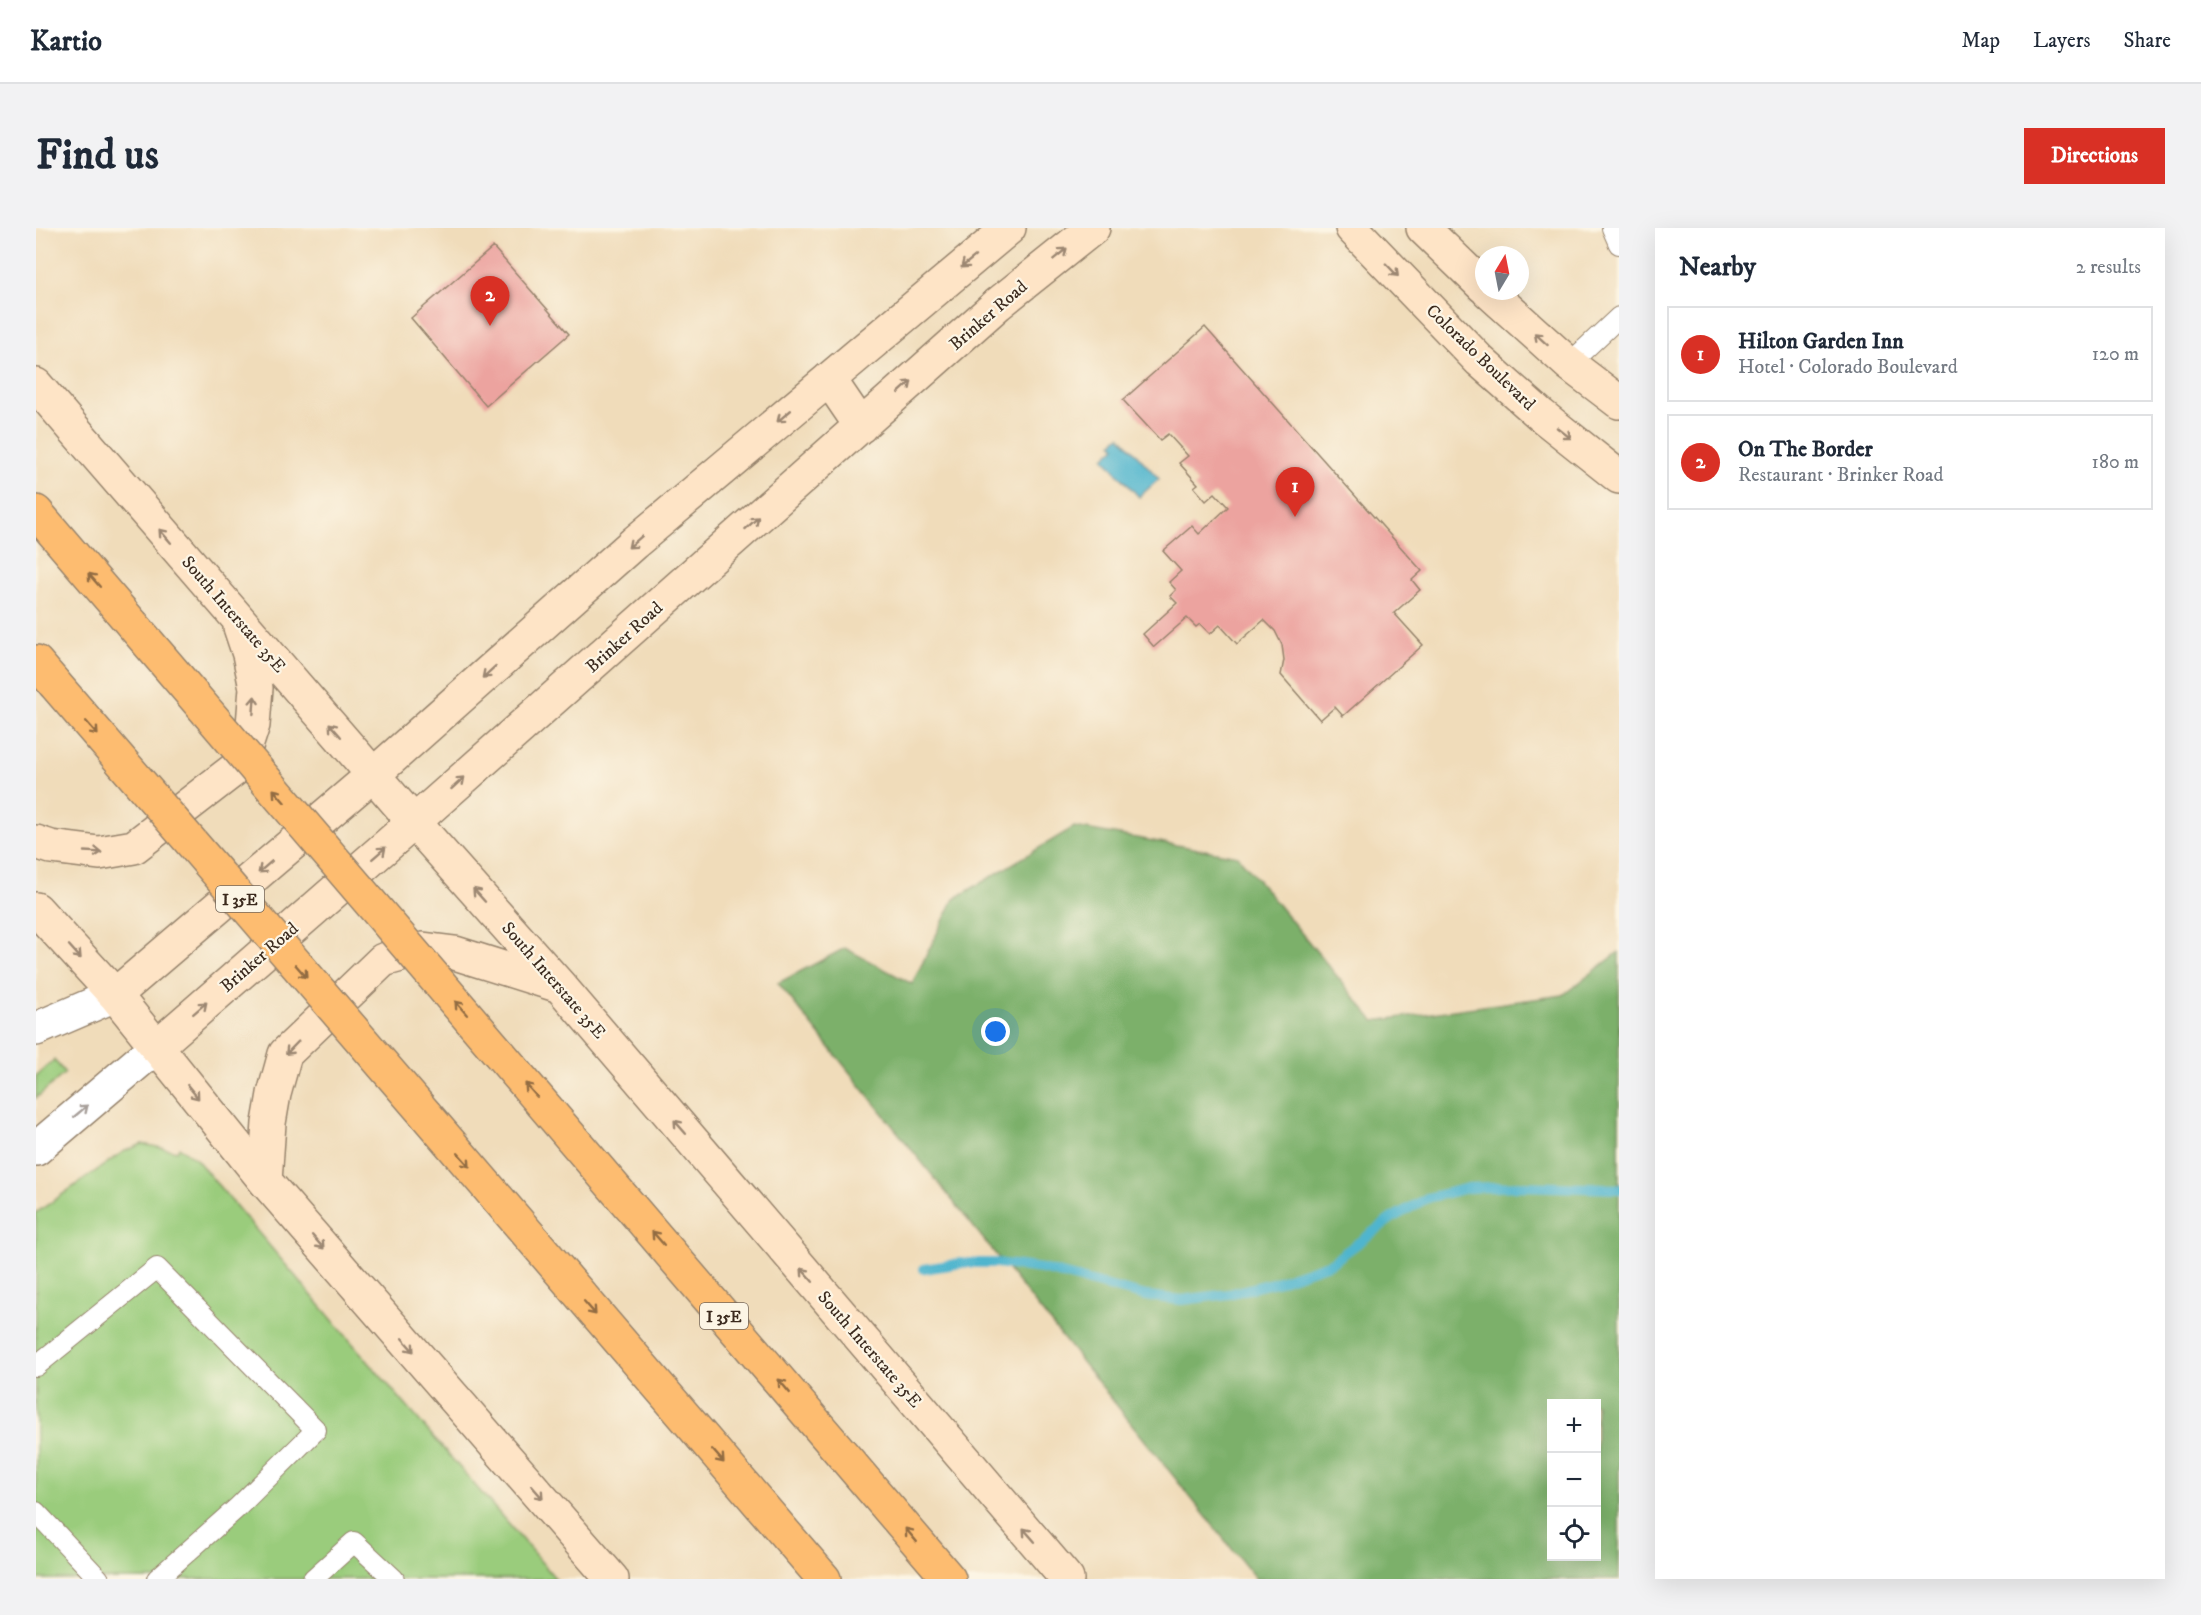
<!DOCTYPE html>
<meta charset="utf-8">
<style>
:root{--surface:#fff;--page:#f2f2f3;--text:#1f2937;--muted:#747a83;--line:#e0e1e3;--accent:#d93025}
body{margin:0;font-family:"IM FELL DW Pica",serif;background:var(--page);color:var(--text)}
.controls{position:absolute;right:18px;bottom:18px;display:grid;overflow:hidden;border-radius:0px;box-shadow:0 6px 24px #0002}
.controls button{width:54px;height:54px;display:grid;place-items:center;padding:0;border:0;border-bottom:2px solid var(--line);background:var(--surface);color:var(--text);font:30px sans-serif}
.compass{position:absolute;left:1439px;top:18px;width:54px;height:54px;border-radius:50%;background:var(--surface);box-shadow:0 6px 24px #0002;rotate:10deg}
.you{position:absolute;left:960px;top:804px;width:21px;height:21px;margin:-15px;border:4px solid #fff;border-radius:50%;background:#1a73e8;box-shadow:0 0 0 9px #1a73e833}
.badge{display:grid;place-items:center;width:39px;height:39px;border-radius:50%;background:var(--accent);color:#fff;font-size:20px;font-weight:700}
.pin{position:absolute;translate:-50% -50px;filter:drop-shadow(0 2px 3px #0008)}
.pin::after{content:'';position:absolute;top:32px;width:21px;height:18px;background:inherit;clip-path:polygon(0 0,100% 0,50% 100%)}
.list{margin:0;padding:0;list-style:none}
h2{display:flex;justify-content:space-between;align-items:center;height:78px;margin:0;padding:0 24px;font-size:26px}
h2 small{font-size:20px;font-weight:400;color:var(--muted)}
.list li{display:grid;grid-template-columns:39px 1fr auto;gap:18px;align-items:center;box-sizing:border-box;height:96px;margin:0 12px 12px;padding:0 12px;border:2px solid var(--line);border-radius:0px}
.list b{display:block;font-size:22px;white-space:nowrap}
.list p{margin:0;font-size:20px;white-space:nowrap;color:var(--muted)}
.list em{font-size:20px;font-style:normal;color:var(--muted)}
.icon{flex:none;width:33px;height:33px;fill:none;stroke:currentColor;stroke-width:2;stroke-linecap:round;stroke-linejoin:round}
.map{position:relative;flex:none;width:1583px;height:1351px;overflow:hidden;border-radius:0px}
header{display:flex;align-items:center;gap:36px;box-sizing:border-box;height:84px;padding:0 30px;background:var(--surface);border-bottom:2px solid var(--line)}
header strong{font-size:28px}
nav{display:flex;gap:33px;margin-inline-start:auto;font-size:21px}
.intro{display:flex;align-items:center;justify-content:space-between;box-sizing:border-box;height:144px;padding:0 36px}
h1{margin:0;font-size:42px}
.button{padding:15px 27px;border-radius:0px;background:var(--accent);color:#fff;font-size:21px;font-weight:700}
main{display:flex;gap:36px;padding:0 36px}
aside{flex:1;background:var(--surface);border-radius:0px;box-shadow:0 6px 24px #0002}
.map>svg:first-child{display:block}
</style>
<header>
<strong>Kartio</strong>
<nav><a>Map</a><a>Layers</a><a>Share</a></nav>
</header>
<div class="intro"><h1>Find us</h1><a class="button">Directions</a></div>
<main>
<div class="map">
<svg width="1583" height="1351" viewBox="0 0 1583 1351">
<rect width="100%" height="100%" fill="#fcf5e5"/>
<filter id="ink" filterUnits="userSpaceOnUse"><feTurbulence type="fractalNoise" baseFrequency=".0167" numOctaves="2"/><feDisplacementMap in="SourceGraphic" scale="12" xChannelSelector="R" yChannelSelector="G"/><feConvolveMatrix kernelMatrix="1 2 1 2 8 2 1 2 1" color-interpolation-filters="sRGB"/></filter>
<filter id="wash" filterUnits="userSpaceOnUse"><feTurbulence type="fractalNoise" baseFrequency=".008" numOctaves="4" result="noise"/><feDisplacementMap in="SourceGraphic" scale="24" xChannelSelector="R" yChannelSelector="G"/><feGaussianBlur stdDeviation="1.35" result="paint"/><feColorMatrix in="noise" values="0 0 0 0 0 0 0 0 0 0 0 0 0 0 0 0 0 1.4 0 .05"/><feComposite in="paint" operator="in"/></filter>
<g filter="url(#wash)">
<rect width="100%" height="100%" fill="#f0dcba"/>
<path fill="#9acc7b" stroke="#6a7b4c" stroke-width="1.5" d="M 18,832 L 29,845 L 0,870 L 0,848 Z
M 106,916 L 141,923 L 143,919 L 160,931 L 311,1109 L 520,1351 L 0,1351 L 0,985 L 87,924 Z"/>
<path fill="#7bb06b" stroke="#5b6d44" stroke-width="1.5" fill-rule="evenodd" d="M 1038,599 L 1202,628 L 1338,793 L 1527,767 L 1583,724 L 1583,1351 L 1220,1351 L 742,755 L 809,720 L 876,756 L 918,671 ZM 1516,1176 L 1560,1176 L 1560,1328 L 1516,1328 Z"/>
<path fill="#50b5ce" stroke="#467076" stroke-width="1.5" d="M 1084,208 L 1123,251 L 1103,269 L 1068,230 L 1080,219 L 1076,215 Z"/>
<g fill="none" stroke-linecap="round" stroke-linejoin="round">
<path stroke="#50b5ce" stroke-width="10" d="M 888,1041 L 926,1035 L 960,1035 L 1006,1041 L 1110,1068 L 1146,1072 L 1193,1066 L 1240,1054 L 1295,1035 L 1356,990 L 1391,970 L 1432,960 L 1485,958 L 1583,961"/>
</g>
<g id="blocks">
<path fill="#eca39f" d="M 457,19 L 533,106 L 450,178 L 375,90 Z
M 1169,99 L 1386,343 L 1376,352 L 1384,362 L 1358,385 L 1387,417 L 1307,488 L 1299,479 L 1284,492 L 1245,447 L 1248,432 L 1246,417 L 1239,403 L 1228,392 L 1201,416 L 1184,397 L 1174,406 L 1164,396 L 1160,399 L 1151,390 L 1118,419 L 1107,406 L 1141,375 L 1134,368 L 1140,362 L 1133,354 L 1145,343 L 1127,323 L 1156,298 L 1163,306 L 1192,279 L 1179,265 L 1170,273 L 1158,259 L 1162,256 L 1143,235 L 1152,228 L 1132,206 L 1124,212 L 1087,172 Z"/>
</g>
</g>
<g filter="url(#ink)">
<use href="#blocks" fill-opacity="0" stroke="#96836c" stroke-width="1.5"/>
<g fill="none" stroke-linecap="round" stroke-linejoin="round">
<defs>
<path id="lane" d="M 1576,0 L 1583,16
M 1533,136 L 1583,89
M 0,1138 L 121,1040 L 280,1202 L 201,1280 L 121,1351
M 0,1284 L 63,1351
M 277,1351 L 318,1314 L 358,1351"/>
<path id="street" d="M 0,801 L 79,767
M 0,921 L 120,819"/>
<path id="secondary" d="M 1316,0 L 1444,133 L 1505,187 L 1583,249
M 1387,0 L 1448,59
M 1452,63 L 1533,136 L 1583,174
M 793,151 L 825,198
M 0,157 L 378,594 L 524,758 L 1031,1351
M 0,614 L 15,619 L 63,625 L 98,619 L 204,537 L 217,497 L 220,460 L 213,426 L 204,399
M 0,681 L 79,767 L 229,953 L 576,1351
M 79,767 L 338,546 L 598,315 L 973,0
M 120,819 L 378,594 L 962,76 L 1057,0
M 229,953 L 233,895 L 238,866 L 249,826 L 347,732 L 387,721 L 419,725 L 524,758"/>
<path id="highway" d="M 0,284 L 96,396
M 0,434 L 18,455
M 463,825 L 913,1351
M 390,887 L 788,1351"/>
</defs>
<use href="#lane" stroke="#96836c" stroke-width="22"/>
<use href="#street" stroke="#96836c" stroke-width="36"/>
<use href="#secondary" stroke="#96836c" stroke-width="36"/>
<use href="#highway" stroke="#96836c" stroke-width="36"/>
<use href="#lane" stroke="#fff" stroke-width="20"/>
<use href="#street" stroke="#fff" stroke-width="33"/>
<use href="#secondary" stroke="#fee4c6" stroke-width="33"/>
<use href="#highway" stroke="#fdbc70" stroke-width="33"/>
<defs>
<path id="highway-bridge" d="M 96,396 L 463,825
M 18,455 L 390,887"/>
</defs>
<use href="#highway-bridge" stroke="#96836c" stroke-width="36" stroke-linecap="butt"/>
<use href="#highway-bridge" stroke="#fdbc70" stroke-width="33"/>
</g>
<defs><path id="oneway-shaft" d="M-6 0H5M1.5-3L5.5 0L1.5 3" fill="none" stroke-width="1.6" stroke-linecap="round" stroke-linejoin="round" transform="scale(1.5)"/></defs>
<g stroke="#9c8772">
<use href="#oneway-shaft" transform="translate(1024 26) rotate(-39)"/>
<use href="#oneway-shaft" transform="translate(932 34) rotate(141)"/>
<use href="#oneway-shaft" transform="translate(1356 42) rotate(46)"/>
<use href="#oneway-shaft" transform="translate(1505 111) rotate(-138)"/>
<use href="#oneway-shaft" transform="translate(869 159) rotate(-42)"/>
<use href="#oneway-shaft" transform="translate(748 188) rotate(140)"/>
<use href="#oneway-shaft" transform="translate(1528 205) rotate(38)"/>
<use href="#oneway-shaft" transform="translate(716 295) rotate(-42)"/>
<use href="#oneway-shaft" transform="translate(129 308) rotate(-131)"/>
<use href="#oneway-shaft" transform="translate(599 314) rotate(139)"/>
<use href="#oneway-shaft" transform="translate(453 444) rotate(138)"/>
<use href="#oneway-shaft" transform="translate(218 477) rotate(-86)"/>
<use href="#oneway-shaft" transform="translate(299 502) rotate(-131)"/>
<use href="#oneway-shaft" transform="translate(422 555) rotate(-42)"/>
<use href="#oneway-shaft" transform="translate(57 624) rotate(3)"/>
<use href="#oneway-shaft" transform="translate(343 625) rotate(-41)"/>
<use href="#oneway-shaft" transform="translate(229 639) rotate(139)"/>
<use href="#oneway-shaft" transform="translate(443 667) rotate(-132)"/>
<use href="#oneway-shaft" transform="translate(39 724) rotate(48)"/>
<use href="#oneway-shaft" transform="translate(164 780) rotate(-41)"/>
<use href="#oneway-shaft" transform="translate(256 820) rotate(134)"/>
<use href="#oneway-shaft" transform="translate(157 864) rotate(51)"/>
<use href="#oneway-shaft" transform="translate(644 899) rotate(-131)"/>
<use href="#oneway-shaft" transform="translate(282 1014) rotate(49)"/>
<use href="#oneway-shaft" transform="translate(771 1047) rotate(-131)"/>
<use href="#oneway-shaft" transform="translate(372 1117) rotate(49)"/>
<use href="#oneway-shaft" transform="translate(501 1264) rotate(49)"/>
<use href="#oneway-shaft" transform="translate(993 1307) rotate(-131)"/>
</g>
<g stroke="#926c43">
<use href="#oneway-shaft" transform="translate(58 352) rotate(-131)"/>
<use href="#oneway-shaft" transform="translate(56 500) rotate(49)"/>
<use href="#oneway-shaft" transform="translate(243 568) rotate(-131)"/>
<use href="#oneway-shaft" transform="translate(265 743) rotate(49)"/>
<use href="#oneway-shaft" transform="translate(425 780) rotate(-131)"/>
<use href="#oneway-shaft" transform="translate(495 862) rotate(-131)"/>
<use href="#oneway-shaft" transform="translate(428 932) rotate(49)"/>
<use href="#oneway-shaft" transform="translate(622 1010) rotate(-131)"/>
<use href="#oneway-shaft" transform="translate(554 1080) rotate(49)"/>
<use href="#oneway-shaft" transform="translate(748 1158) rotate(-130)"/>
<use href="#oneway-shaft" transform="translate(682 1228) rotate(49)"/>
<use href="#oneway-shaft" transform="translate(875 1307) rotate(-130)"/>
</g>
<use stroke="#a79f9a" href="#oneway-shaft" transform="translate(45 883) rotate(-40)"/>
</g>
<g text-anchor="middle" stroke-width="4.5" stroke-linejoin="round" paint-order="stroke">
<g fill="#fcf5e5" stroke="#75675a" stroke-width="1.5">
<rect x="180" y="658" width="48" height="26" rx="4.5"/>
<rect x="664" y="1075" width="48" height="26" rx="4.5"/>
</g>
<g font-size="16" font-weight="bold" fill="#3b2a1e">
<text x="204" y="677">I 35E</text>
<text x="688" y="1094">I 35E</text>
</g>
<g font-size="18" fill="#3b2a1e" stroke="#fcf5e5">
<text transform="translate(952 87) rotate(-41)" y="6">Brinker Road</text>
<text transform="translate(1445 129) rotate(44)" y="6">Colorado Boulevard</text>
<text transform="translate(198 386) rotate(49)" y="6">South Interstate 35E</text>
<text transform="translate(588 409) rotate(-42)" y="6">Brinker Road</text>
<text transform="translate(223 729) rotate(-41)" y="6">Brinker Road</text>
<text transform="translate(518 752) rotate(49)" y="6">South Interstate 35E</text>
<text transform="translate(834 1121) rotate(49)" y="6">South Interstate 35E</text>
</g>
</g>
</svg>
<div class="controls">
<button>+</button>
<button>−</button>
<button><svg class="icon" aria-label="locate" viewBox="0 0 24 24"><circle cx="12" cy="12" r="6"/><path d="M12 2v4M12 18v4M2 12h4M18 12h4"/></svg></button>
</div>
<svg class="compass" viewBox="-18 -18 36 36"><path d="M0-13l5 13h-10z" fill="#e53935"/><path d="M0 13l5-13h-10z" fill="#747a83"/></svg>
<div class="you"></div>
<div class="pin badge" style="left:1259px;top:289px">1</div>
<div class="pin badge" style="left:454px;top:98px">2</div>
</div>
<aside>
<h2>Nearby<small>2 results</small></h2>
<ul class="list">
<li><span class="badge">1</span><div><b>Hilton Garden Inn</b><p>Hotel · Colorado Boulevard</p></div><em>120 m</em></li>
<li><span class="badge">2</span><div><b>On The Border</b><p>Restaurant · Brinker Road</p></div><em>180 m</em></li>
</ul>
</aside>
</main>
